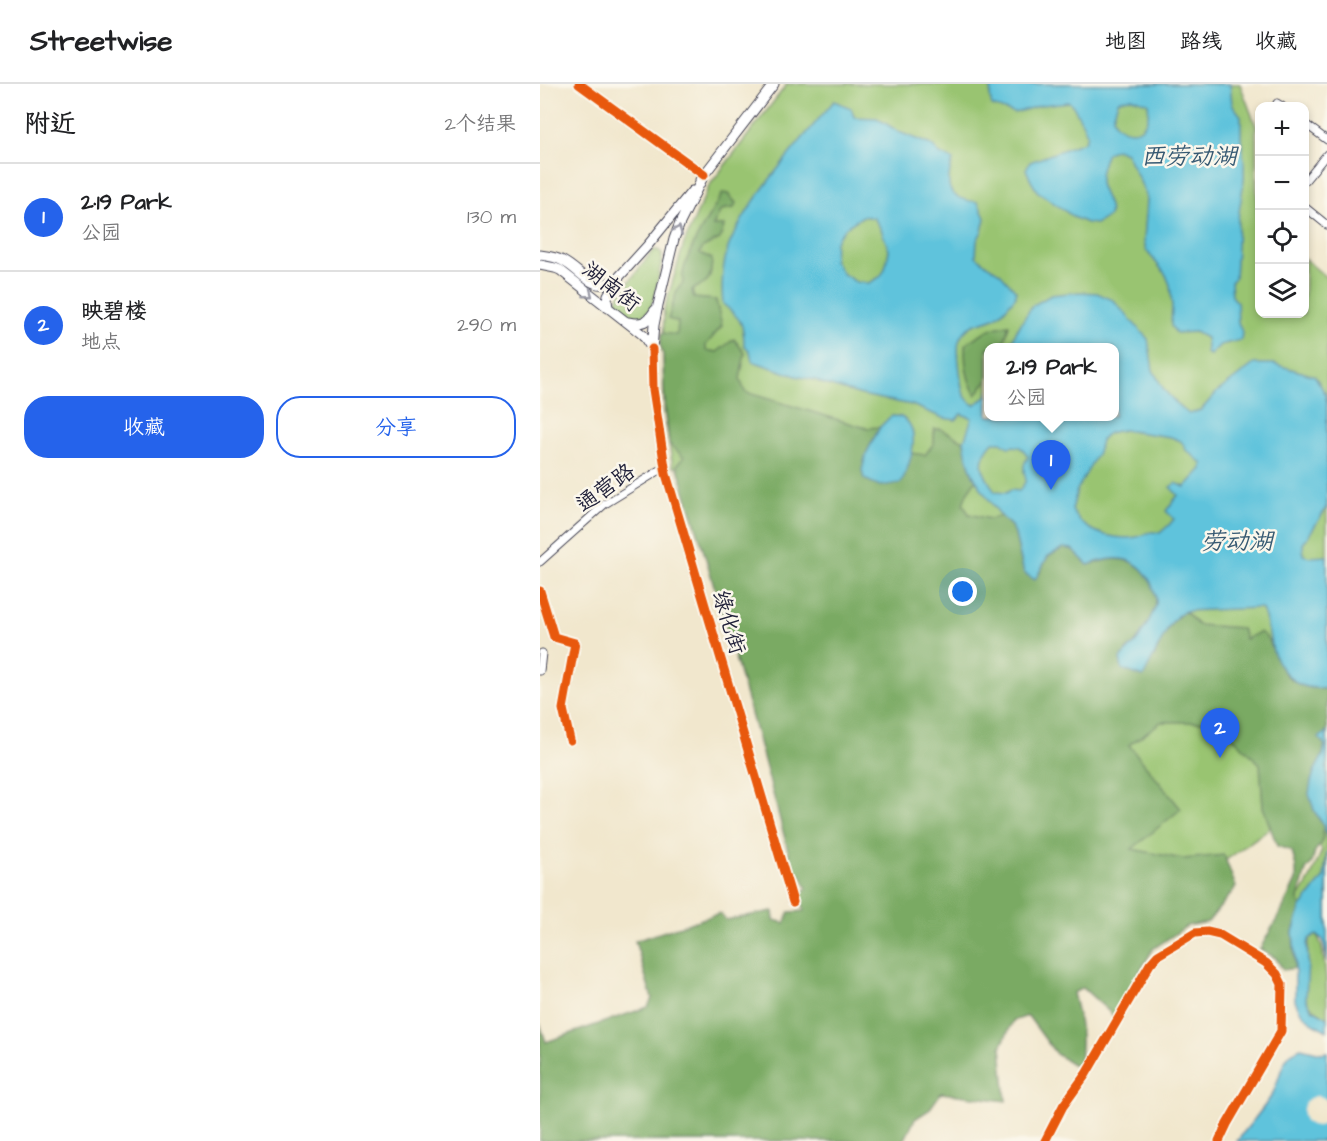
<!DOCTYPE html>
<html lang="zh">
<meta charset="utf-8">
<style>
:root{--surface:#fff;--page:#f6f6f6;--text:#202124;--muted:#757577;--line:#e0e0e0;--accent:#2563eb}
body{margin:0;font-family:"Architects Daughter","LXGW WenKai TC",sans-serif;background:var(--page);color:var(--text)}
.controls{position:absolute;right:18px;top:18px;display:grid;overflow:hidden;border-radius:12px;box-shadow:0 3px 9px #0003}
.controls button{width:54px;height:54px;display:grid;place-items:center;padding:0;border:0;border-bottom:2px solid var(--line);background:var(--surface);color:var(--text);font:30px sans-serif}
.you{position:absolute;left:423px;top:508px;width:21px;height:21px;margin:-15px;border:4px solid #fff;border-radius:50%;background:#1a73e8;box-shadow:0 0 0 9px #1a73e833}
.badge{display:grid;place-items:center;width:39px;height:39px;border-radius:50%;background:var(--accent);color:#fff;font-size:20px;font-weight:700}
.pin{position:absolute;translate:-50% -50px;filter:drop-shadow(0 2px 3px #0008)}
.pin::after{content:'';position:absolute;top:32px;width:21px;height:18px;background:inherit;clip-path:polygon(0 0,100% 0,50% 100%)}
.popup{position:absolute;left:444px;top:259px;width:135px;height:78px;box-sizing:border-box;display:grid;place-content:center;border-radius:12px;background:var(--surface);filter:drop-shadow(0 2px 4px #0005);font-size:20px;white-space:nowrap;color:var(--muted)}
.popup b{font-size:22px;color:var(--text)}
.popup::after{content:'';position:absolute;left:50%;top:100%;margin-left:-12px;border:12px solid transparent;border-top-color:var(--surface)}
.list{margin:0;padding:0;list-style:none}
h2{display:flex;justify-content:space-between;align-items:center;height:78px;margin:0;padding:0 24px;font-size:26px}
h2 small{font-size:20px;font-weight:400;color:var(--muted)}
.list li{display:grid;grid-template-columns:39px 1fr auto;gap:18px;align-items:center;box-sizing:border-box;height:108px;padding:0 24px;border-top:2px solid var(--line)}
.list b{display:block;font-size:22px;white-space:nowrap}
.list p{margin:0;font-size:20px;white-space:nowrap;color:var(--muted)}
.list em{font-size:20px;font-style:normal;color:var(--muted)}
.actions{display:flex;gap:12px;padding:18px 24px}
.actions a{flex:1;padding:14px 0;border:2px solid var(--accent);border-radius:24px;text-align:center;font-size:21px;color:var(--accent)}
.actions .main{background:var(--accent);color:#fff}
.icon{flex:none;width:33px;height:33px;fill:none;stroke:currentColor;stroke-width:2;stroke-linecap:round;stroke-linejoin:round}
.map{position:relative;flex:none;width:787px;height:1057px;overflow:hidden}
header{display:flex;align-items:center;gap:36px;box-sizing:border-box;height:84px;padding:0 30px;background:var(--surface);border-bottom:2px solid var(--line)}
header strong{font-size:28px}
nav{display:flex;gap:33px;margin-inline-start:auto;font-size:21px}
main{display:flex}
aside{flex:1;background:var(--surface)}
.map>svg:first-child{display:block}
</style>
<header>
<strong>Streetwise</strong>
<nav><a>地图</a><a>路线</a><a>收藏</a></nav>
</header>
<main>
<aside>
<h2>附近<small>2个结果</small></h2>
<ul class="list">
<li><span class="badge">1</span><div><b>2·19 Park</b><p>公园</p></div><em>130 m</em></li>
<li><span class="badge">2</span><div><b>映碧楼</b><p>地点</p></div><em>290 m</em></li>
</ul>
<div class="actions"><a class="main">收藏</a><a>分享</a></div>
</aside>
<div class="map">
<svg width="787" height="1057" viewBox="0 0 787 1057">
<rect width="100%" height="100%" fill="#fbf7ec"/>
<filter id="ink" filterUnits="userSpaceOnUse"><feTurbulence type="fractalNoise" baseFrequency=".0167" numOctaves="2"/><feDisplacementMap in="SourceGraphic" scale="12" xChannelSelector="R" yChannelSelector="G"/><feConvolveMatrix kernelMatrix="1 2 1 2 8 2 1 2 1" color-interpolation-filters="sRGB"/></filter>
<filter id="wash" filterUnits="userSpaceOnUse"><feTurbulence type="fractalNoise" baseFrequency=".008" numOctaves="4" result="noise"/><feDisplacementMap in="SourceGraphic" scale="24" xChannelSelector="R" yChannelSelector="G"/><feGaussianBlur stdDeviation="1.35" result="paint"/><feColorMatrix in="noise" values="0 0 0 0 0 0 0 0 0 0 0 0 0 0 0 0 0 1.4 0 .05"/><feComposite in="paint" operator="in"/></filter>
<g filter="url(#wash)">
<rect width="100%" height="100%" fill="#f1e7cd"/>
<path fill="#99c471" stroke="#5e7356" stroke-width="1.5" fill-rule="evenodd" d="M 247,0 L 700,0 L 716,42 L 717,137 L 720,140 L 720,230 L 764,230 L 765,175 L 787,194 L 787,841 L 748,832 L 770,795 L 782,766 L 774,754 L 741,736 L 630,817 L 337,428 L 133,383 L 124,329 L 123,260 L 124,226 L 144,159 L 169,102 ZM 448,264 L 574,264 L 574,332 L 448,332 Z
M 113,166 L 118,166 L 122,169 L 122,175 C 120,185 115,217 111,223 C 100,241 84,232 76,218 L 79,211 Z
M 777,851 C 787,866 787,914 787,935 C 782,927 770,927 766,916 C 765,911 767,860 770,854 Z"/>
<path fill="#7aaa63" stroke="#4e664f" stroke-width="1.5" d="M 183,109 L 188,110 L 196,119 L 194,124 L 181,126 L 173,142 L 184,142 L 180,155 L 163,163 L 160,169 L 172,175 C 171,196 170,197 152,206 L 154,214 L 176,216 L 182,242 L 166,261 L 166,266 L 177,268 L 194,255 L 205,269 L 200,295 L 205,308 L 326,344 L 340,343 L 326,370 L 366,388 L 371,369 L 385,371 L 394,359 L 394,345 L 401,345 L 424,357 C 426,371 429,384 436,396 L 427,409 L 423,420 L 429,430 L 450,435 L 461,432 L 471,442 L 475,450 L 484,489 L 499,490 L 508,472 L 523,464 L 532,465 L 548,481 C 574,472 595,471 610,496 C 614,502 616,512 616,519 C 615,528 602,550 596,557 C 594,561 589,564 586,567 L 614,573 C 622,556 628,537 645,527 L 658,541 L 702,544 L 705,555 L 720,548 C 730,555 730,559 735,571 C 739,582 747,595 759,600 C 767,605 778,604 787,605 L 787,647 L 783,671 L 774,689 L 771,698 L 774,726 L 784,743 L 782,759 L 775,767 L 772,779 L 766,786 L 758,815 L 761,823 L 753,848 L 755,884 L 743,886 L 736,874 L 720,865 L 742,826 L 756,796 L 756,783 L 752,767 L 737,762 L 723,723 L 720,680 L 696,656 L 672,638 L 621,638 L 589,661 L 641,725 L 592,765 L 643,775 L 684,771 L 696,803 L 668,838 L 647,842 L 613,865 L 574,932 L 543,904 L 533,909 C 540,937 544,955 539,984 L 516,970 L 488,932 L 473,937 L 461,963 L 466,1017 L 401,1009 L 389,1026 L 375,1035 L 364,1057 L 0,1057 L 0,940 L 6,958 L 108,923 L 112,914 L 95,857 L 180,829 L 186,836 L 233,827 L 234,836 L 245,839 L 249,828 L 264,827 L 259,808 L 267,805 L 261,791 L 255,793 C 219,654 180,517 137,381 L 144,373 L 129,360 L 124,306 L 123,271 L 120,261 L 122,249 L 137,251 L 138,238 L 128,235 L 137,206 L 143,199 C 139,177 171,129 183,109 Z
M 469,241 L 463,263 L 448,264 L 448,295 L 436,311 C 426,295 425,279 425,261 C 439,249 452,243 469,241 Z"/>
<path fill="#5ec3dc" stroke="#40728c" stroke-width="1.5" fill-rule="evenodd" d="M 451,0 L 690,0 L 692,20 L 701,32 L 701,54 L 704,77 L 704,96 L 698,135 L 697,162 L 695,194 L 691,198 L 692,212 L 697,218 L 698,238 L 702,248 L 701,256 L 680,261 L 670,271 L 666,269 L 667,263 L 666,254 L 655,248 L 636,249 L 631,242 L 632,222 L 630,201 L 626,191 L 606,166 L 604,157 L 607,115 L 604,106 L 586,69 L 576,65 L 567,69 C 563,78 559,88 560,99 C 562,110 572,120 569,132 L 556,140 L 547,139 L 535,134 L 497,107 L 491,97 L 486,85 L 490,78 L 544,58 L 547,51 L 544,42 L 533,22 L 529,18 L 502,21 L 474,29 L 452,22 L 450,14 ZM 592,14 L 608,19 C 611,43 597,55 576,41 L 573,33 L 578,17 L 583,15 Z
M 294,17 L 311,24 L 314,33 L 337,34 L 359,48 L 391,61 L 400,70 L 413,76 C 404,103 407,115 438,118 L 445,134 L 442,147 L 437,157 L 436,172 L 448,182 L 460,189 L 476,207 L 476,212 C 470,219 464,228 456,233 C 449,237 440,238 433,241 C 413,252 418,269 420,288 C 422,302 420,312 434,321 L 445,314 L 448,307 L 448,332 L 574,332 L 574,264 L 470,263 L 477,246 L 492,222 L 511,211 L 539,208 L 557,209 L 573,216 L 608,255 L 613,286 L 624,306 L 640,323 L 649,330 L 661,326 L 677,308 L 714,280 L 734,280 L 775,292 L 785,309 L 787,318 L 787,422 L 784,428 L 763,460 L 763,471 L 770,473 L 787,472 L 787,605 C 778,604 767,605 759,600 C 757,600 753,595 751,594 C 727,574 733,551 722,525 L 719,524 L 645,527 L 637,532 L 629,542 L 603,593 L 582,585 L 580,575 C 585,568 591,564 596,558 C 601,552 614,528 616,521 C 617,513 613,501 609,495 C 595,470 572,472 548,481 L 532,465 L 523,464 L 508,472 L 495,496 L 484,489 L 475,450 L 471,442 L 461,432 L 444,409 L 433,391 L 427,374 L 424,357 L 432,334 L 421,330 L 416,336 L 403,334 L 372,321 L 322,311 L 284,300 L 275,296 L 256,292 L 212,277 L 210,267 L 204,261 C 204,238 200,234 183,220 C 181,201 182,183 188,164 C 193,150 202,136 210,123 C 235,86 265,51 294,17 ZM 323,132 L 334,134 L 341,145 L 349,166 L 347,177 L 344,187 L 340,193 L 329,199 L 316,198 L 303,190 L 294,176 L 295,157 L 306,143 ZM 583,346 L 631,353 L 641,357 L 646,366 L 662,379 L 662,385 L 645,403 L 636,399 L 630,403 L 638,411 L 626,427 L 634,435 L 629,441 L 620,449 C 605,446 608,451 597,453 C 578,456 555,451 541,438 C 538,435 535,430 532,426 L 537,406 L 558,368 L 561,356 L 568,349 ZM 453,358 L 461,358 L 468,363 C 479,361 483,363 488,373 C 486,376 484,380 484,383 C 483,396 491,392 479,407 L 471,406 L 466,409 L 455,408 C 442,387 435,378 453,358 Z
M 351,332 C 354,332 358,332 361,333 C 384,344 369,383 361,399 L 340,402 L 324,395 L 322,386 L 326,370 L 340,343 Z
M 787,647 L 787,755 L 784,743 L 774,726 L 769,710 L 771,698 L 774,688 L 783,671 L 785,661 L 779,654 Z
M 787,767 L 787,878 L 783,856 L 777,851 L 770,854 L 767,860 L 768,876 L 766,915 L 772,925 L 785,932 L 787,935 L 787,947 L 770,937 L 761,928 L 755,917 L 755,871 L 753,848 L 761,823 L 784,793 Z
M 761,964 L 781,969 L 787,968 L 787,1055 L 785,1057 L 697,1057 C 709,1041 722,1027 732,1011 C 739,998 740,982 749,971 C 753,967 757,966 761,964 Z"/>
<path fill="#f1e7cd" d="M 776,1012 L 782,1013 L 787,1016 L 787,1036 L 782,1041 L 777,1042 L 771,1041 L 766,1038 L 763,1032 L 763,1025 L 765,1018 L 770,1014 Z"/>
</g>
<g filter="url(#ink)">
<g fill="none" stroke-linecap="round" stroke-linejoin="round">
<defs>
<path id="street" d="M 737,19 L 742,22
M 764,39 L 787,56
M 764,98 L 787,70
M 764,121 L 766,124 L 787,141
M 0,478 L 65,420 L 125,383
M 0,507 L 14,553 L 35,559 L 23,625 L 30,656
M 0,587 L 2,569
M 505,1057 L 523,1022 L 546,990 L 610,880 L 618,871 L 655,849 L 667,848 L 680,851 L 726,879 L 737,890 L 742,900 L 741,947 L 687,1040 L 679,1057"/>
<path id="secondary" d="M 39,0 L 164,91
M 164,91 L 140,139 L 134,155 L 118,221 L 114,241 L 112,265 L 113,305 L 126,390 L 253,818
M 160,96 L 234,0
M 0,171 C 8,172 16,173 23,177 C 42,187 53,211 76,195
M 0,181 L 15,184 L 20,186 L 103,251 L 112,265
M 68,224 L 67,216 L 68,211 L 78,194 L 108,161 L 152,107
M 88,238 C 102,241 108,238 115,226"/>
</defs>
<use href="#street" stroke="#414051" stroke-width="9"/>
<use href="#secondary" stroke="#414051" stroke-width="11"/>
<use href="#street" stroke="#fff" stroke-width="7"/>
<use href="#secondary" stroke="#fff" stroke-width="9"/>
<defs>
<path id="cycleway" d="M 39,0 L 164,91
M 112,265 L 113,305 L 126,390 L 253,818
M 0,507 L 14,553 L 35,559 L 23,625 L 30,656
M 505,1057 L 523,1022 L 546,990 L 610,880 L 618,871 L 655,849 L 667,848 L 680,851 L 726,879 L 737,890 L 742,900 L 741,947 L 687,1040 L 679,1057"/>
</defs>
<use href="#cycleway" stroke="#fbf7ec" stroke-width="13"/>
<use href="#cycleway" stroke="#e8590c" stroke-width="9"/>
</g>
<defs><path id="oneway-chevron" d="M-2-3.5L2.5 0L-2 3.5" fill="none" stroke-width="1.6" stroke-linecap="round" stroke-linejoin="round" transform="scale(1.5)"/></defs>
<g stroke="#9c9ca7">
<use href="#oneway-chevron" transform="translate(138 146) rotate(-68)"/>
<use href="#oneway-chevron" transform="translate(49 210) rotate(38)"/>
</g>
</g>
<g text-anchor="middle" stroke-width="5" stroke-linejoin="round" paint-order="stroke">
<g font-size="22" fill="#22223b" stroke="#fbf7ec">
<text transform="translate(72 202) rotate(38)" y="8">湖南街</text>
<text transform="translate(65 403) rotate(-36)" y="8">通营路</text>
<text transform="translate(190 538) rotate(73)" y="8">绿化街</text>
</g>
<g font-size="24" font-style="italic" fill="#375a73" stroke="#fbf7ec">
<text x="649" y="80">西劳动湖</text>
<text x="697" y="465">劳动湖</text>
</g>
</g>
</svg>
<div class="controls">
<button>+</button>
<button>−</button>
<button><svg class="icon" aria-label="locate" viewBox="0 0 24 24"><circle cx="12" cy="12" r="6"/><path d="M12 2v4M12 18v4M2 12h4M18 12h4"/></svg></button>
<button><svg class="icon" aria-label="layers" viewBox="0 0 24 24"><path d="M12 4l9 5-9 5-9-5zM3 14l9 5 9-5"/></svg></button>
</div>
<div class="you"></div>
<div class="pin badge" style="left:511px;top:406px">1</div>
<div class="popup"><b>2·19 Park</b>公园</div>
<div class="pin badge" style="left:680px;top:674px">2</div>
</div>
</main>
